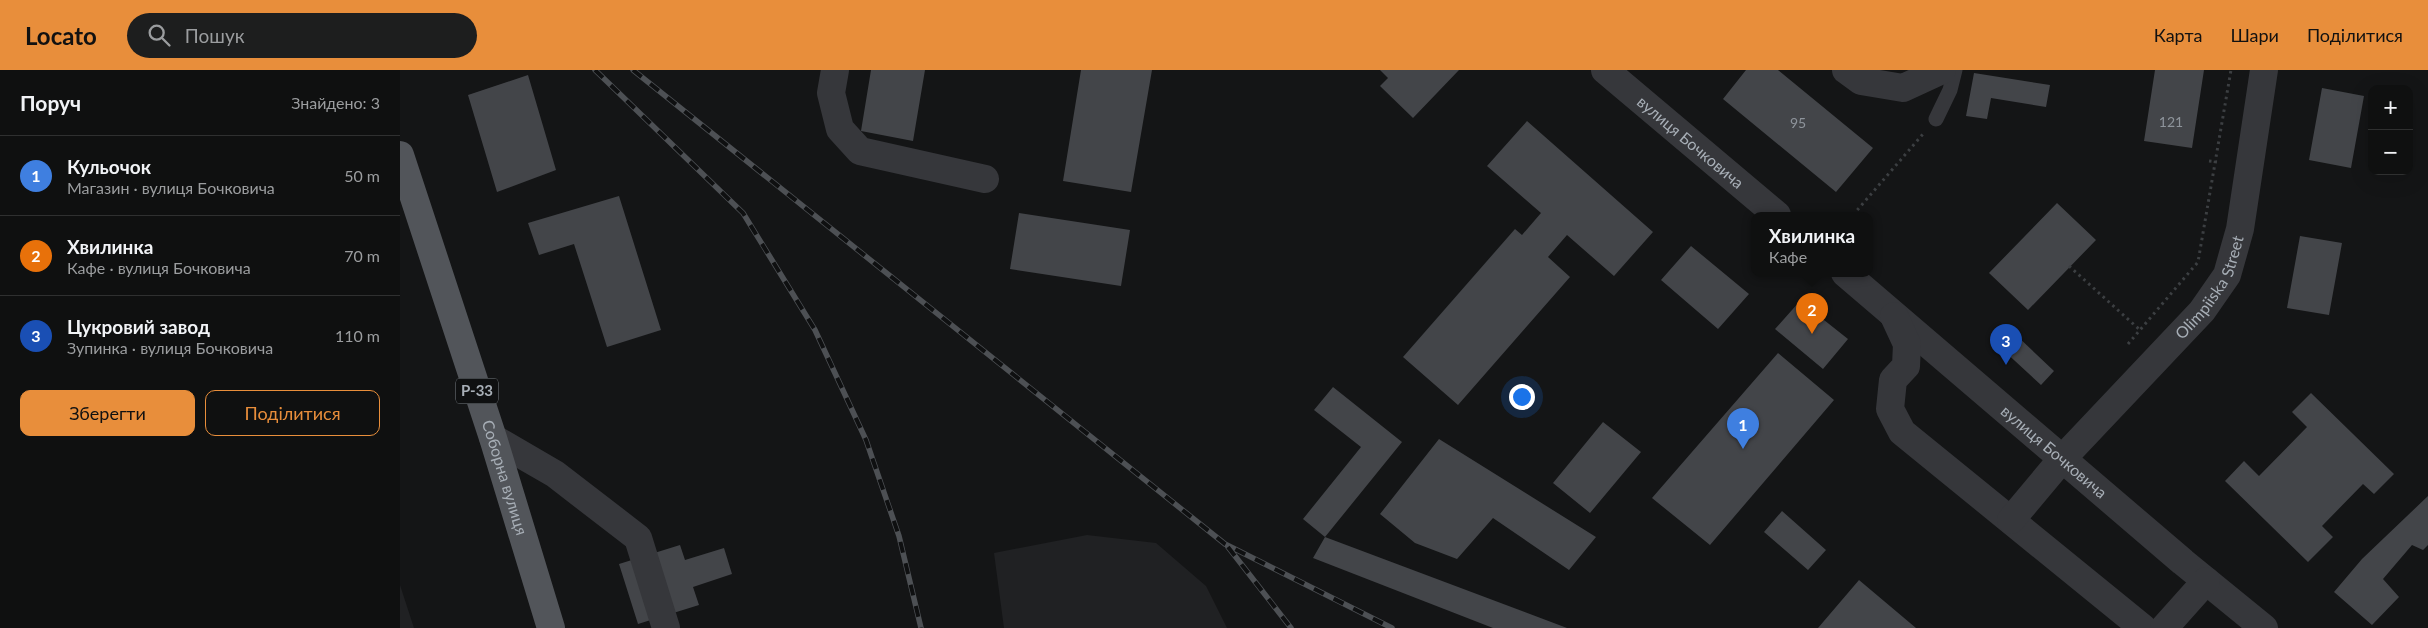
<!DOCTYPE html>
<html lang="uk">
<meta charset="utf-8">
<style>
:root{--surface:#0f1010;--page:#1d1e1e;--text:#f1f3f6;--muted:#9b9d9f;--line:#2f3030;--accent:#e88e3b}
body{margin:0;font-family:Lato,sans-serif;background:var(--page);color:var(--text)}
.controls{position:absolute;right:15px;top:15px;display:grid;overflow:hidden;border-radius:10px;box-shadow:0 5px 20px #0002}
.controls button{width:45px;height:45px;display:grid;place-items:center;padding:0;border:0;border-bottom:1px solid var(--line);background:var(--surface);color:var(--text);font:25px sans-serif}
.you{position:absolute;left:1121px;top:326px;width:18px;height:18px;margin:-12px;border:4px solid #fff;border-radius:50%;background:#1a73e8;box-shadow:0 0 0 8px #1a73e833}
.badge{display:grid;place-items:center;width:32px;height:32px;border-radius:50%;background:var(--accent);color:#fff;font-size:16px;font-weight:700}
.pin{position:absolute;translate:-50% -41px;filter:drop-shadow(0 1px 2px #0008)}
.pin::after{content:'';position:absolute;top:26px;width:18px;height:15px;background:inherit;clip-path:polygon(0 0,100% 0,50% 100%)}
.popup{position:absolute;left:1351px;top:142px;width:122px;height:65px;box-sizing:border-box;display:grid;place-content:center;border-radius:10px;background:var(--surface);filter:drop-shadow(0 1px 4px #0005);font-size:16px;white-space:nowrap;color:var(--muted)}
.popup b{font-size:19px;color:var(--text)}
.popup::after{content:'';position:absolute;left:50%;top:100%;margin-left:-10px;border:10px solid transparent;border-top-color:var(--surface)}
.list{margin:0;padding:0;list-style:none}
h2{display:flex;justify-content:space-between;align-items:center;height:65px;margin:0;padding:0 20px;font-size:21px}
h2 small{font-size:16px;font-weight:400;color:var(--muted)}
.list li{display:grid;grid-template-columns:32px 1fr auto;gap:15px;align-items:center;box-sizing:border-box;height:80px;padding:0 20px;border-top:1px solid var(--line)}
.list b{display:block;font-size:19px;white-space:nowrap}
.list p{margin:0;font-size:16px;white-space:nowrap;color:var(--muted)}
.list em{font-size:16px;font-style:normal;color:var(--muted)}
.actions{display:flex;gap:10px;padding:15px 20px}
.actions a{flex:1;padding:11px 0;border:1px solid var(--accent);border-radius:10px;text-align:center;font-size:18px;color:var(--accent)}
.actions .main{background:var(--accent);color:#111}
.icon{flex:none;width:28px;height:28px;fill:none;stroke:currentColor;stroke-width:2;stroke-linecap:round;stroke-linejoin:round}
.map{position:relative;flex:none;width:2028px;height:558px;overflow:hidden}
header{display:flex;align-items:center;gap:30px;box-sizing:border-box;height:70px;padding:0 25px;background:var(--accent);color:#111}
header strong{font-size:24px}
nav{display:flex;gap:28px;margin-inline-start:auto;font-size:18px}
.search{width:350px;height:45px;background:var(--page);display:flex;align-items:center;gap:12px;box-sizing:border-box;padding:0 18px;border-radius:28px;color:var(--muted);font-size:19px}
main{display:flex}
aside{flex:1;background:var(--surface)}
.map>svg:first-child{display:block}
</style>
<header>
<strong>Locato</strong>
<div class="search"><svg class="icon" aria-label="search" viewBox="0 0 24 24"><circle cx="10" cy="10" r="6"/><path d="M15 15l6 6"/></svg>Пошук</div>
<nav><a>Карта</a><a>Шари</a><a>Поділитися</a></nav>
</header>
<main>
<aside>
<h2>Поруч<small>Знайдено: 3</small></h2>
<ul class="list">
<li><span class="badge" style="background:#3f7fe0">1</span><div><b>Кульочок</b><p>Магазин · вулиця Бочковича</p></div><em>50 m</em></li>
<li><span class="badge" style="background:#e8710a">2</span><div><b>Хвилинка</b><p>Кафе · вулиця Бочковича</p></div><em>70 m</em></li>
<li><span class="badge" style="background:#1a4fb4">3</span><div><b>Цукровий завод</b><p>Зупинка · вулиця Бочковича</p></div><em>110 m</em></li>
</ul>
<div class="actions"><a class="main">Зберегти</a><a>Поділитися</a></div>
</aside>
<div class="map">
<svg width="2028" height="558" viewBox="0 0 2028 558">
<rect width="100%" height="100%" fill="#141516"/>
<path fill="#202123" d="M 687,465 L 756,473 L 806,516 L 827,558 L 604,558 L 594,483 Z
M 0,515 L 14,558 L 0,558 Z"/>
<path fill="#434549" d="M 471,0 L 525,0 L 513,71 L 461,61 Z
M 681,0 L 752,0 L 731,122 L 663,111 Z
M 980,0 L 1059,0 L 1013,48 L 980,16 L 988,8 Z
M 1346,0 L 1378,0 L 1473,78 L 1436,122 L 1323,29 Z
M 1755,0 L 1804,0 L 1792,78 L 1744,71 Z
M 1574,3 L 1650,15 L 1646,37 L 1591,28 L 1587,49 L 1566,46 Z
M 128,5 L 156,100 L 97,122 L 68,25 Z
M 1922,18 L 1964,26 L 1951,98 L 1909,90 Z
M 1127,51 L 1253,162 L 1214,206 L 1167,165 L 1148,187 L 1170,207 L 1058,335 L 1003,287 L 1115,159 L 1122,165 L 1141,143 L 1087,96 Z
M 219,126 L 261,260 L 207,277 L 174,174 L 139,185 L 128,153 Z
M 1657,133 L 1696,170 L 1628,240 L 1589,203 Z
M 619,143 L 730,160 L 721,216 L 610,199 Z
M 1900,166 L 1942,173 L 1929,245 L 1887,238 Z
M 1291,176 L 1349,224 L 1318,259 L 1261,210 Z
M 1400,231 L 1448,269 L 1423,299 L 1375,259 Z
M 1616,265 L 1654,301 L 1641,315 L 1602,279 Z
M 1378,283 L 1434,330 L 1310,475 L 1252,428 Z
M 933,317 L 1002,372 L 925,467 L 1167,558 L 1093,558 L 913,488 L 925,467 L 903,449 L 961,377 L 914,340 Z
M 1911,323 L 1994,404 L 1974,424 L 1963,414 L 1922,456 L 1933,467 L 1908,492 L 1825,411 L 1844,391 L 1859,406 L 1907,357 L 1892,342 Z
M 1203,352 L 1241,382 L 1190,443 L 1153,413 Z
M 1039,369 L 1196,467 L 1169,500 L 1093,448 L 1057,489 L 1015,473 L 980,444 Z
M 2028,426 L 2028,475 L 2023,480 L 2012,475 L 1983,509 L 1999,527 L 1972,555 L 1934,522 L 1962,489 Z
M 1382,441 L 1426,480 L 1408,500 L 1364,462 Z
M 280,475 L 285,490 L 324,478 L 332,504 L 293,517 L 299,535 L 238,554 L 219,494 Z
M 1459,510 L 1516,558 L 1418,558 Z"/>
<g fill="none" stroke-linecap="round" stroke-linejoin="round">
<path stroke="#3c3f42" stroke-width="3" stroke-dasharray="2.5 4" stroke-linecap="butt" d="M 1809,91 L 1817,92
M 1453,145 L 1523,64
M 1669,196 L 1740,260
M 1728,274 L 1798,192 L 1831,0"/>
<path stroke="#36373b" stroke-width="15" d="M 1536,49 L 1550,20 L 1555,0"/>
<g stroke="#36373b" stroke-width="28">
<path d="M 435,0 L 431,23 L 440,59 L 460,81 L 585,109"/>
<path id="s1" d="M 1205,0 L 1377,145"/>
<path d="M 1446,0 L 1461,11 L 1503,18 L 1542,0"/>
<path id="s2" d="M 1445,203 L 1783,492 L 1864,558"/>
<path d="M 1494,246 L 1507,274 L 1506,296 L 1493,310 L 1490,339 L 1502,362 L 1743,558"/>
<path d="M 93,368 L 155,404 L 238,468 L 266,558"/>
<path id="s3" d="M 1611,450 L 1662,389 L 1802,241 L 1827,205 L 1840,159 L 1864,0"/>
<path d="M 1764,558 L 1806,511"/>
</g>
<path stroke="#52555a" stroke-width="28" id="s4" d="M 0,85 L 93,368 L 151,558"/>
<defs>
<path id="rail" d="M 195,0 L 343,143 L 415,260 L 466,370 L 499,466 L 521,558
M 233,0 L 825,474 L 992,558
M 828,477 L 891,558"/>
</defs>
<use href="#rail" stroke="#4d5054" stroke-width="5.5"/>
<use href="#rail" stroke="#0f1011" stroke-width="4" stroke-dasharray="11" stroke-linecap="butt"/>
</g>
<g text-anchor="middle" stroke-width="4" stroke-linejoin="round" paint-order="stroke">
<g font-size="14" fill="#8e949b">
<text x="1771" y="57">121</text>
<text x="1398" y="58">95</text>
</g>
<rect fill="#0f1011" stroke="#797f84" stroke-width="1" x="56" y="308.5" width="42" height="25" rx="4"/>
<g font-size="15" font-weight="bold" fill="#a7aeb6">
<text x="77" y="326">Р-33</text>
</g>
<g font-size="16" fill="#a7aeb6" stroke="#0f1011">
<text dy="6" stroke="none"><textPath href="#s1" startOffset="112">вулиця Бочковича</textPath></text>
<text dy="6" stroke="none"><textPath href="#s3" startOffset="308">Olimpiiska Street</textPath></text>
<text dy="6" stroke="none"><textPath href="#s2" startOffset="275">вулиця Бочковича</textPath></text>
<text dy="6" stroke="none"><textPath href="#s4" startOffset="339">Соборна вулиця</textPath></text>
</g>
</g>
</svg>
<div class="controls">
<button>+</button>
<button>−</button>
</div>
<div class="you"></div>
<div class="pin badge" style="left:1343px;top:379px;background:#3f7fe0">1</div>
<div class="pin badge" style="left:1412px;top:264px;background:#e8710a">2</div>
<div class="popup"><b>Хвилинка</b>Кафе</div>
<div class="pin badge" style="left:1606px;top:295px;background:#1a4fb4">3</div>
</div>
</main>
